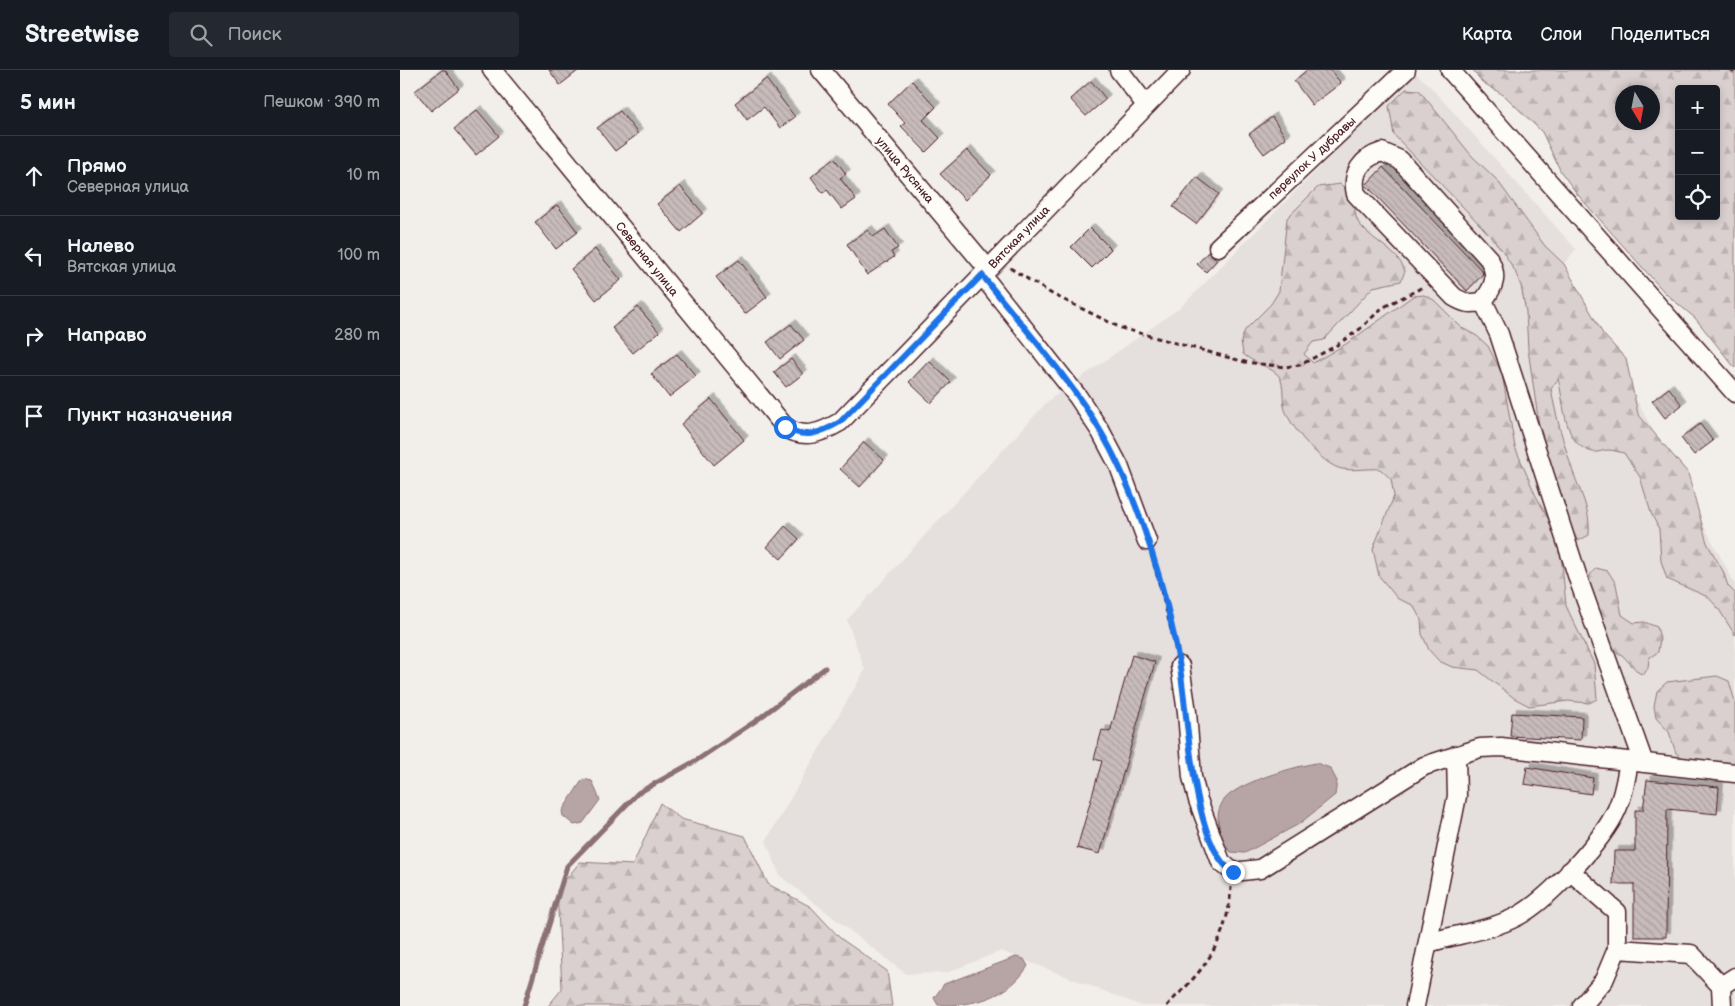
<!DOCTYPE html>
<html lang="ru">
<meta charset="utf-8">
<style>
:root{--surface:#171b24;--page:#242831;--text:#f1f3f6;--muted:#9ea1a6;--line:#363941}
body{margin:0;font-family:"Balsamiq Sans",sans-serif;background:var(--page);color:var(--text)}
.controls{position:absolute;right:15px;top:15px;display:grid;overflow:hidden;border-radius:5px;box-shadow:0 2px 8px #0003}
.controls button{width:45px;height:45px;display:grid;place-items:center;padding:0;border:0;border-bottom:1px solid var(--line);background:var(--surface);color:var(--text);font:25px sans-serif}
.compass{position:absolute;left:1215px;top:15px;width:45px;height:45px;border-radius:50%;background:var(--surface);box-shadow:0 2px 8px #0003;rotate:170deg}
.stop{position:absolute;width:15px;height:15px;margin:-11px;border:4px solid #1a73e8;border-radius:50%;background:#fff}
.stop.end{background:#1a73e8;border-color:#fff;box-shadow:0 1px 5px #0008}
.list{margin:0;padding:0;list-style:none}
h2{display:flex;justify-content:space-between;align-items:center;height:65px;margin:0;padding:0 20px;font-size:21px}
h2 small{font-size:16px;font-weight:400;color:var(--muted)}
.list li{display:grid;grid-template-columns:32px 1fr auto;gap:15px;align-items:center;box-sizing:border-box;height:80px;padding:0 20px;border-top:1px solid var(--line)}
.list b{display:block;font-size:19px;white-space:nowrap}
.list p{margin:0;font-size:16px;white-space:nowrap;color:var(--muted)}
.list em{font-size:16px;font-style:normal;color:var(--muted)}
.icon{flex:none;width:28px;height:28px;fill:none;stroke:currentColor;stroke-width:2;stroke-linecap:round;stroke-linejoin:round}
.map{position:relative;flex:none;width:1335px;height:936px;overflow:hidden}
header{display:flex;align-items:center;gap:30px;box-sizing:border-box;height:70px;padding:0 25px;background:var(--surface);border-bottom:1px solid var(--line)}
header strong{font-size:24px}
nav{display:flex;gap:28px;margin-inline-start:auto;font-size:18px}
.search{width:350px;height:45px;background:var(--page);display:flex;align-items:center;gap:12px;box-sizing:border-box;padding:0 18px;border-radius:5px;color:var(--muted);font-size:19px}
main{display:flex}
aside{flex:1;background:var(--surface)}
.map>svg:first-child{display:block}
</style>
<header>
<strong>Streetwise</strong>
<div class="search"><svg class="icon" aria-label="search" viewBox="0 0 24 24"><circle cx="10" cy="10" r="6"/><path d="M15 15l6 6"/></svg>Поиск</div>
<nav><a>Карта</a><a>Слои</a><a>Поделиться</a></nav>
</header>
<main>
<aside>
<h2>5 мин<small>Пешком · 390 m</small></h2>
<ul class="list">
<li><svg class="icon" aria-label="ahead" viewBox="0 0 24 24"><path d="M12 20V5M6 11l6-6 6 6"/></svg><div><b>Прямо</b><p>Северная улица</p></div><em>10 m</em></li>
<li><svg class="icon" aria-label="left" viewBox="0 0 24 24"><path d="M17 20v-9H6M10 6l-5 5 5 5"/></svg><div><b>Налево</b><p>Вятская улица</p></div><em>100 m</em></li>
<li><svg class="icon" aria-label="right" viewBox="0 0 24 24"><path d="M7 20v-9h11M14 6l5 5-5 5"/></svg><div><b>Направо</b></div><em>280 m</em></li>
<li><svg class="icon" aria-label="arrive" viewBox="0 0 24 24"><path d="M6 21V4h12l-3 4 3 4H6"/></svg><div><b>Пункт назначения</b></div></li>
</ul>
</aside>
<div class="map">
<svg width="1335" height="936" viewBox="0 0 1335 936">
<defs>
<pattern id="forest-firs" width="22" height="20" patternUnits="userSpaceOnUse" patternTransform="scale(1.25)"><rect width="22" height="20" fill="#d9d0cf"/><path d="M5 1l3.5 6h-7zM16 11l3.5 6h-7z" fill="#bcb2b2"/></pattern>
<pattern id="building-back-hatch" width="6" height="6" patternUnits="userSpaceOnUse" patternTransform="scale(1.25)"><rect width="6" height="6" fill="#c8bbbb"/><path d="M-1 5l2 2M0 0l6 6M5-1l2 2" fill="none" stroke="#ada0a1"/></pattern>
<filter id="shadow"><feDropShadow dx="4.5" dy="-4.5" stdDeviation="0" flood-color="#0004"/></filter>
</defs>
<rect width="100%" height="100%" fill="#f2efeb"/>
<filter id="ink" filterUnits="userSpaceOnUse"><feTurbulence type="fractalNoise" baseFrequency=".02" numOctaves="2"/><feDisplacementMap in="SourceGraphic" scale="10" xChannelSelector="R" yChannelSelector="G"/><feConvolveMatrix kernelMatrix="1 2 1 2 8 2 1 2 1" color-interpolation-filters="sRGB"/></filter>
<g filter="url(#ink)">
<path fill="#e5dfdd" d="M 1014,2 L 1027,13 L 1176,179 L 1164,194 L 1335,514 L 1335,936 L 742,936 L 601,881 L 546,903 L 506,904 L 380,806 L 366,771 L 465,600 L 447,550 L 648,331 L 781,237 Z"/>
<path fill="url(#forest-firs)" stroke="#92787d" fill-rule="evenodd" d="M 1073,0 L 1335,0 L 1335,298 L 1295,248 L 1266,224 L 1178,125 L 1161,102 L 1142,62 L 1105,26 L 1082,12 ZM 1279,19 L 1316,19 L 1316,146 L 1279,146 ZM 1252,22 L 1252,52 L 1222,52 L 1222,22 Z
M 1006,19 L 1019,20 L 1071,85 L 1097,110 L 1145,176 L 1164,194 L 1203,264 L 1226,289 L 1238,344 L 1288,403 L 1307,473 L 1323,501 L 1328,516 L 1335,523 L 1335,565 L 1318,538 L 1308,527 L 1267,509 L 1261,491 L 1259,459 L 1251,443 L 1240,407 L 1224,383 C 1219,382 1213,380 1208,380 C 1203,380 1198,383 1193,382 C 1162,375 1165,333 1158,309 L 1151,319 C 1156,347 1164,374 1173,402 C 1181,424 1191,441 1189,465 L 1178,471 L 1170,462 L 1165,435 L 1147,388 L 1140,362 L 1128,279 L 1126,242 L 1121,216 L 1115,201 L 1102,180 L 1084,159 L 994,65 L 989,36 Z
M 940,114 C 962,129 949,144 962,157 C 976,173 998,181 1005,201 L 1001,211 L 973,217 L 924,270 L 913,272 L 904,284 L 913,293 L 946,274 L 1013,226 L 1024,225 L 1034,230 L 1062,258 L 1077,266 L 1088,276 L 1102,304 L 1115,377 L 1135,424 L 1150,452 L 1161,483 L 1166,536 L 1194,594 L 1197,629 L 1189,633 L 1168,631 L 1129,636 L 1114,628 L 1078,600 L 1052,597 L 1039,591 L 1029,580 L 1022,564 L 1021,550 L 1013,535 L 998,529 L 979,506 L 973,479 L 994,426 L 991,409 L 980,399 C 968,398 954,401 942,399 C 923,396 887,354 884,336 C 882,326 885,310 876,303 C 867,296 854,293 843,284 L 841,271 L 845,260 L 871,234 L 879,221 L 887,148 L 918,117 Z
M 1196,498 L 1208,501 L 1216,514 L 1222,545 L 1234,553 L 1244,552 L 1257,557 L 1260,568 L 1258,582 L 1249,588 L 1248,598 L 1244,604 L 1239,603 L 1222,585 L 1211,579 L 1193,537 L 1189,506 Z
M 1317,606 L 1329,611 L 1335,632 L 1335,694 L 1314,697 L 1288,692 L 1276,683 L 1269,662 L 1256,648 L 1254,636 L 1257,621 L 1267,612 Z
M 260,733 L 281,749 L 345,766 L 368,814 L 411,837 L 440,868 L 487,901 L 492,936 L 148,936 L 162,919 L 157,820 L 180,792 L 233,795 Z"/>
<path fill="#b7a5a6" stroke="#8b6f75" d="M 916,693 L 930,698 L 937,711 L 935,725 L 899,754 L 845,783 L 831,782 C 822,773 820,768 819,755 C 817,748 818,740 822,733 C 833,713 894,697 916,693 Z
M 183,709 L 192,711 L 200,730 L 183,753 L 174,755 L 163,746 L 162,741 Z
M 616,887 L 624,889 L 628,896 C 609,927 575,936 538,935 L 534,928 L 544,914 Z"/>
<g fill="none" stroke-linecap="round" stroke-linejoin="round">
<path stroke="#8b6f75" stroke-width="5" d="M 124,936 L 167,796 L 238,723 L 297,690 L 357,650 L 425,598"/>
</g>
<path fill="url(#building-back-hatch)" stroke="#4a1f2b" filter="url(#shadow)" d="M 42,0 L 45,0 L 59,19 L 31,41 L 15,21 Z
M 149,0 L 179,0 L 160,15 Z
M 907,0 L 930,0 L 941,13 L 912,35 L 894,11 Z
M 366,9 L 395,47 L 380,58 L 364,37 L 347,50 L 335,33 Z
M 512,11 L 536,37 L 523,50 L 540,68 L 526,82 L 501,56 L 505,53 L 488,34 Z
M 691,11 L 706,29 L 686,46 L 670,29 Z
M 77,40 L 99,66 L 76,85 L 54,59 Z
M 220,41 L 238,64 L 215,81 L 197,58 Z
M 872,47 L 886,68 L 864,84 L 849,64 Z
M 567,80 L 591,105 L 565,130 L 540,104 Z
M 434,88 L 446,104 L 440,108 L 456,129 L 442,139 L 427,120 L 423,123 L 411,107 Z
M 983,97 L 1082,201 L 1083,204 L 1067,221 L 966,115 Z
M 797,107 L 819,124 L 796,154 L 773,137 Z
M 280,116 L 303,143 L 281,162 L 257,134 Z
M 157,135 L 178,162 L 156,179 L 135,152 Z
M 690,158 L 711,179 L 692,198 L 671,177 Z
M 485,159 L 498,178 L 491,182 L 494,187 L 467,205 L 447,174 L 468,160 L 473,167 Z
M 195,179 L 221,210 L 196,230 L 171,199 Z
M 808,182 L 817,190 L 806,202 L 797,194 Z
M 339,190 L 367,227 L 345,244 L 316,207 Z
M 238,237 L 259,262 L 233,283 L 212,258 Z
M 391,254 L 404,270 L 380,289 L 367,272 Z
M 277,284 L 296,306 L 269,327 L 251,304 Z
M 391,289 L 403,304 L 386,317 L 374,302 Z
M 529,291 L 551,312 L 531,333 L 509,312 Z
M 1269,318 L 1282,335 L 1265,348 L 1252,331 Z
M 311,329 L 344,370 L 314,395 L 281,354 Z
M 1300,354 L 1313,371 L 1294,385 L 1281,368 Z
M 464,372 L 484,390 L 460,417 L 440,399 Z
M 385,456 L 399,469 L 381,489 L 367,477 Z
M 732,585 L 755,592 L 700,784 L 677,778 L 702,691 L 694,689 L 702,660 L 710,662 Z
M 1112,643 L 1182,647 L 1181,670 L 1110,666 Z
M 1127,697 L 1193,708 L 1191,724 L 1124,714 Z
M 1247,710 L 1319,717 L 1317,744 L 1267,739 L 1266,867 L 1234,867 L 1234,814 L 1213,814 L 1214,781 L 1235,781 L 1235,740 L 1243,740 Z"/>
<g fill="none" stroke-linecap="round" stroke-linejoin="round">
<defs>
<path id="minor" d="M 92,0 L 385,357 C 404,370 421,363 440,352 L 781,0
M 421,0 L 588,199
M 719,0 L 746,35
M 1050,0 L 1335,323
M 818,177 L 1006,0
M 582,205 L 678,327 L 701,362 L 719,396 L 747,471
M 1083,231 C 1095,216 1098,206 1089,189 L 1000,90 L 982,82 C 962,88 951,103 956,124 L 1054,227 C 1064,233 1071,235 1083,231 L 1099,264 L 1179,511 L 1244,693
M 780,596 L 787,642 L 792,707 L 798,730 L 821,792 L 833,802 L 860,799 L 1024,696 L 1080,678 L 1101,677 L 1335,703
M 1170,801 L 1217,842 L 1217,879
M 1028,873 C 1056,864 1089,861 1116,847 C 1146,832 1203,771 1217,739 C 1224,724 1226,708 1229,691
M 1321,916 L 1335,907
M 1015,936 L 1057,726 L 1056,685
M 1182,936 L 1204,910 L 1217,879 L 1291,884 L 1321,916 L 1322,936"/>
</defs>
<use href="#minor" stroke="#4a1f2b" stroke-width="21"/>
<path stroke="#4a1f2b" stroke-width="3" stroke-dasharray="5 4" stroke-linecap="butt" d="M 1330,0 L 1335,3
M 610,198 L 652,224 L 721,258 L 845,292 L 885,297 L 900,295 L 934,277 L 960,259 L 982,238 L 1023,217
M 752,485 L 777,581
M 767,936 C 774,927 784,920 791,911 C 816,884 829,854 831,817"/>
<use href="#minor" stroke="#fdfcf7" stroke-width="18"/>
</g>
</g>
<g fill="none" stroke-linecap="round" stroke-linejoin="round" filter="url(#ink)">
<path stroke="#1a73e8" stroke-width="6" d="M 385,357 C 404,370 421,363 440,352 L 582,205 C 621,255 669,307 701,362 C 738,425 768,525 780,598 C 788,644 792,777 833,802"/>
</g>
<g text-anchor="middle" stroke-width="5" stroke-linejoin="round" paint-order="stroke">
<g font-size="12" fill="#4a1f2b" stroke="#fdfcf7">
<text transform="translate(912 88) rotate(-43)" y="4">переулок У дубравы</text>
<text transform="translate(505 100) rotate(50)" y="4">улица Русянка</text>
<text transform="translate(619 167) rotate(-46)" y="4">Вятская улица</text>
<text transform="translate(247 189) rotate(51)" y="4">Северная улица</text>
</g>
</g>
</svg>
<div class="controls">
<button>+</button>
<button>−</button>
<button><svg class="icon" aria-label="locate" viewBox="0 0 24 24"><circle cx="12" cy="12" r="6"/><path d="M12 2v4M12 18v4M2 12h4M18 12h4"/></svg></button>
</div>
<svg class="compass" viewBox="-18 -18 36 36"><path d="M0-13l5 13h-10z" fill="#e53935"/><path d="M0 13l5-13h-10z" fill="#9ea1a6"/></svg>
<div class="stop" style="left:385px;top:357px"></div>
<div class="stop end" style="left:833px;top:802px"></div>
</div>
</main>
